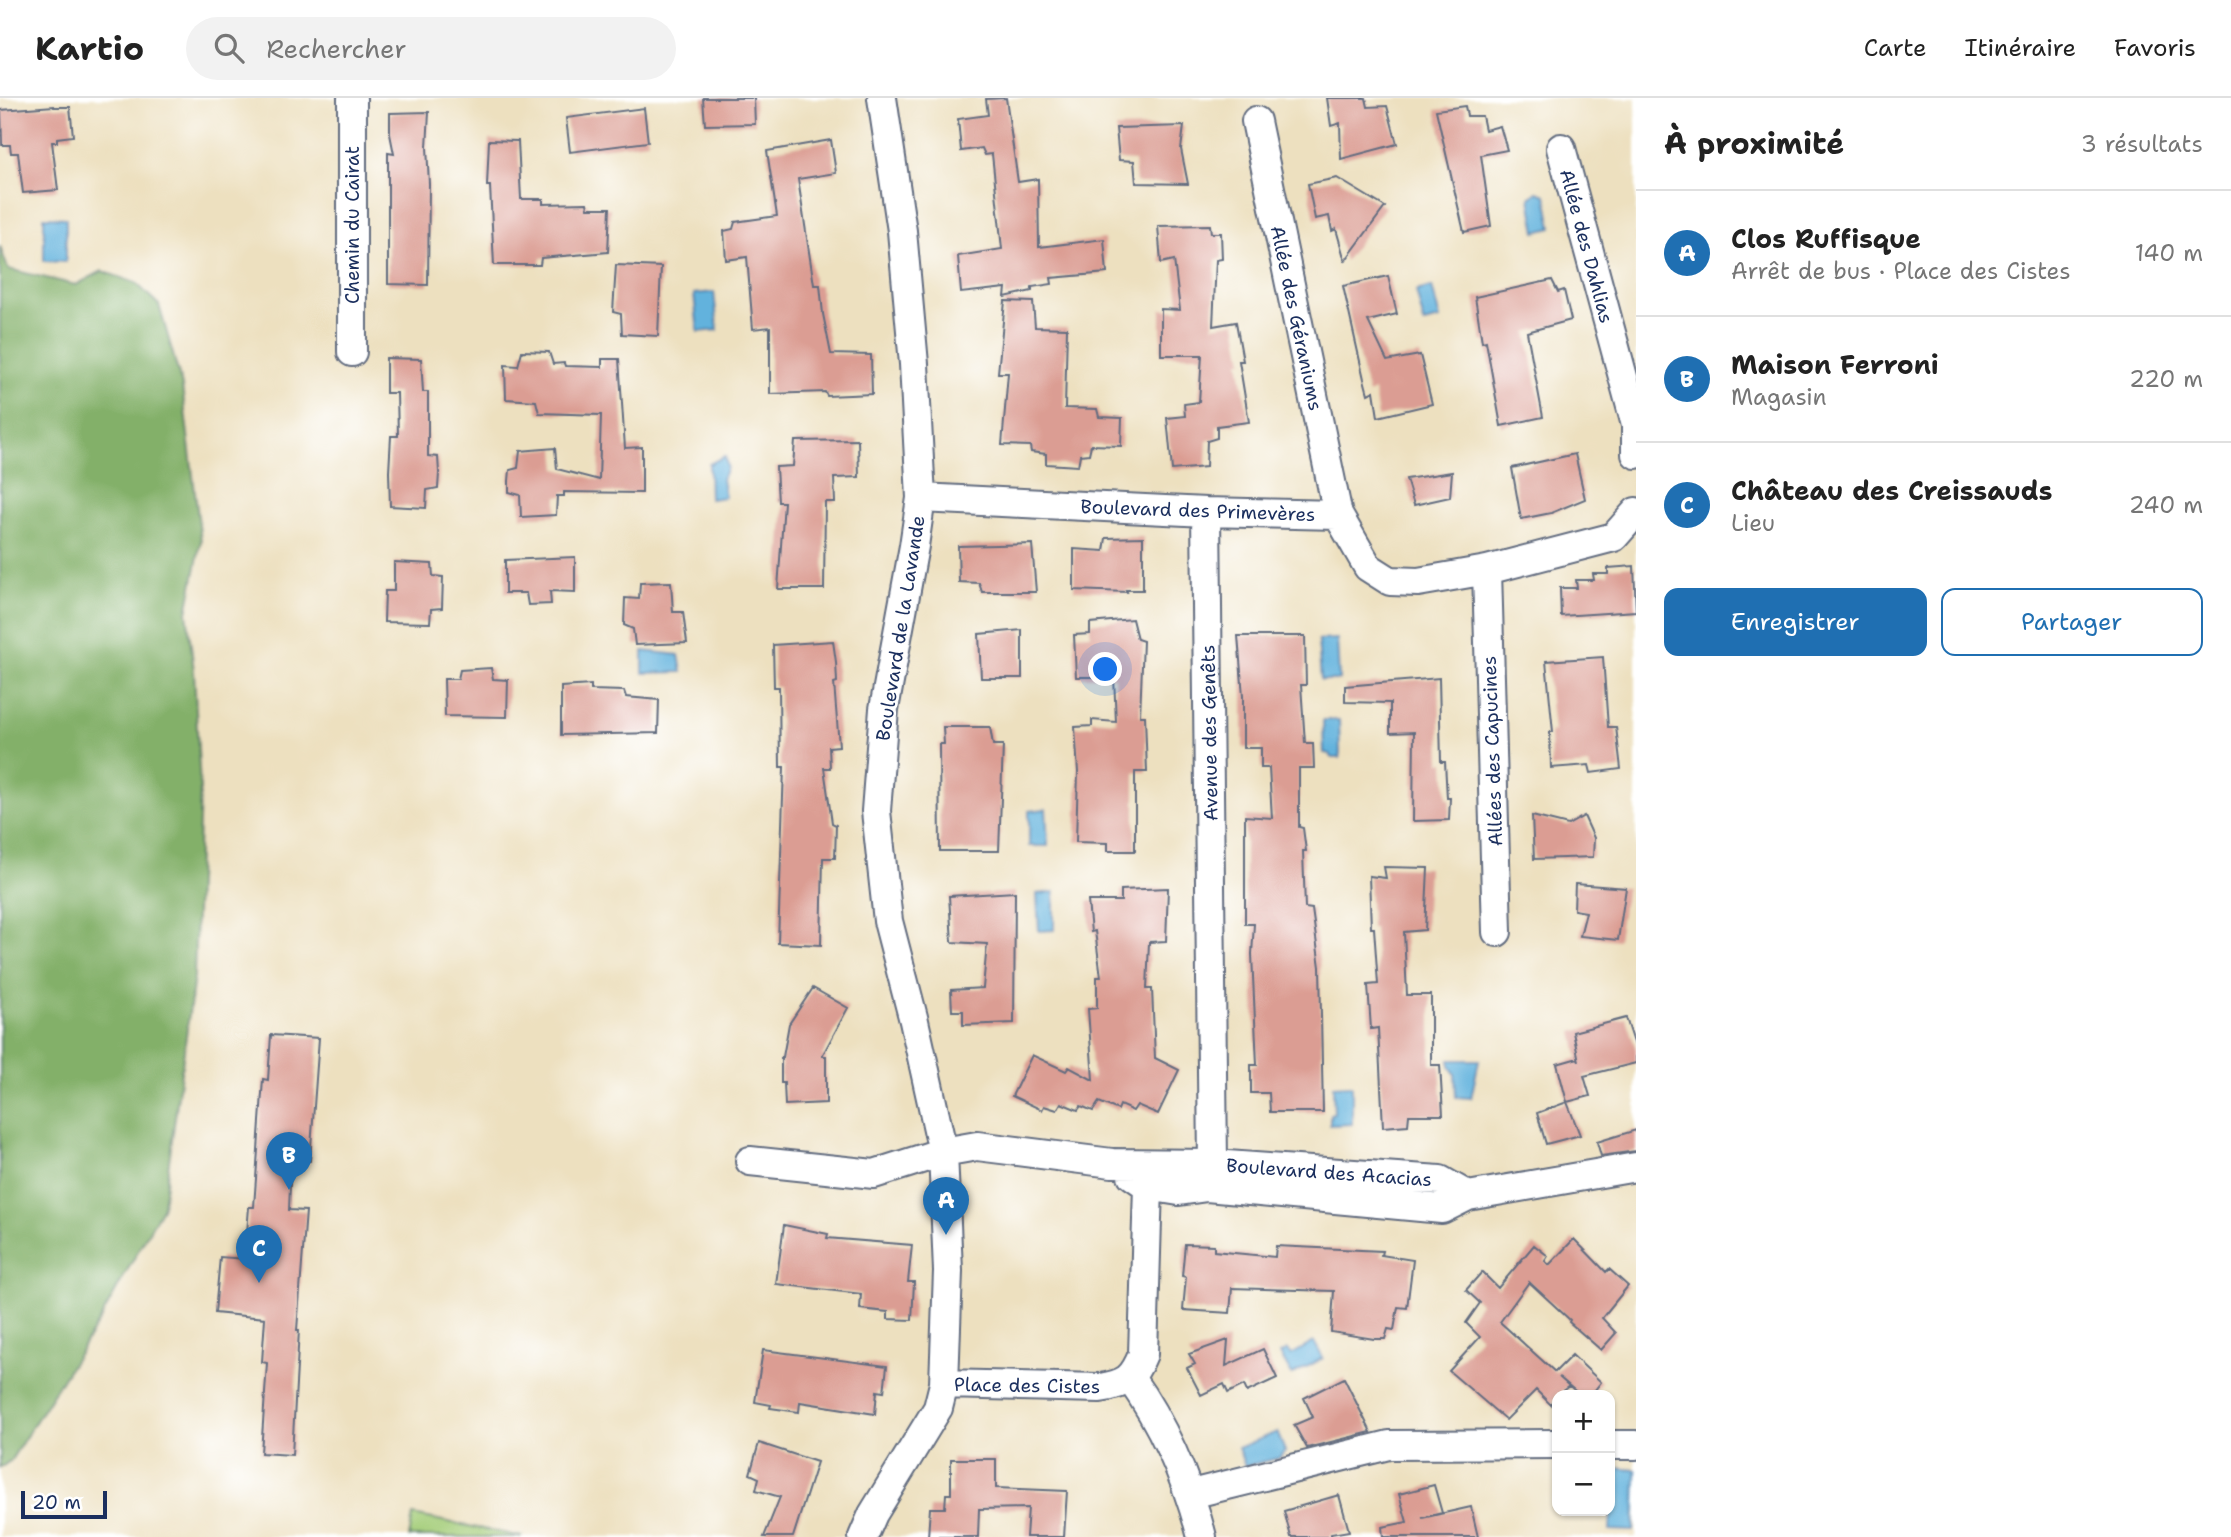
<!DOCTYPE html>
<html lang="fr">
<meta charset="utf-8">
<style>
:root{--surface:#fff;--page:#f2f2f2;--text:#222;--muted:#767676;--line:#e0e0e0;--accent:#1f6fb2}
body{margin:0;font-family:"Shantell Sans",sans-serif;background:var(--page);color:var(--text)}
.controls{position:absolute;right:21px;bottom:21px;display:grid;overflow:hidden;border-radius:14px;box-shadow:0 2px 5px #0004}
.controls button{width:63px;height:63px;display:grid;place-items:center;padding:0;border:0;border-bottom:2px solid var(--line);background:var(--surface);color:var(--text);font:35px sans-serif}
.scale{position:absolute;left:21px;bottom:18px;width:86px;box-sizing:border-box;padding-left:7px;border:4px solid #1b2f5e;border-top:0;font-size:19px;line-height:24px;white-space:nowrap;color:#1b2f5e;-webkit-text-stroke:5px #fff;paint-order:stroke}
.you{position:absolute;left:1106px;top:572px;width:24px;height:24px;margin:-18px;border:5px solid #fff;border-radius:50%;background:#1a73e8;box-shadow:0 0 0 10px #1a73e833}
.badge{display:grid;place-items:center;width:46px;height:46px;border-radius:50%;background:var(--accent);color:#fff;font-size:23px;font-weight:700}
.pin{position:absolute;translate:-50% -58px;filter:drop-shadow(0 2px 4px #0008)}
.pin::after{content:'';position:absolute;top:37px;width:24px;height:21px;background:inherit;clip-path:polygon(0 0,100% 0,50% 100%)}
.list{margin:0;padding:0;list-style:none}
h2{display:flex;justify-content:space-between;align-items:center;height:91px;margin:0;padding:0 28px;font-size:30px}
h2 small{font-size:23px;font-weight:400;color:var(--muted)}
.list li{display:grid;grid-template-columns:46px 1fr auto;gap:21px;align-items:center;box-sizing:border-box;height:126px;padding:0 28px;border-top:2px solid var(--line)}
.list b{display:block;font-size:26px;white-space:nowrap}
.list p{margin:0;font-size:23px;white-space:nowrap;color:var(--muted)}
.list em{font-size:23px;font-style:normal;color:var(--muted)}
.actions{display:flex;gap:14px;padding:21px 28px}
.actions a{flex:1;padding:16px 0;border:2px solid var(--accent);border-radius:14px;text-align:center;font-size:24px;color:var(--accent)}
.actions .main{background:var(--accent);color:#fff}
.icon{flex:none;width:38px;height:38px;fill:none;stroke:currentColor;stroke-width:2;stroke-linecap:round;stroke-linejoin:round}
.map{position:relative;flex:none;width:1636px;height:1439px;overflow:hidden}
header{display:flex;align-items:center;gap:42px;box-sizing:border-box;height:98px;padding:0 35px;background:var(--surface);border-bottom:2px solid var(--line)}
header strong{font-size:33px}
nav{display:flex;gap:38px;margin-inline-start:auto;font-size:24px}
.search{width:490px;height:63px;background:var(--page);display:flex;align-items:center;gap:18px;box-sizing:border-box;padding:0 24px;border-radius:38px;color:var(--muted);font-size:26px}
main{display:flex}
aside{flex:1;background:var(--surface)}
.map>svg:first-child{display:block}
</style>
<header>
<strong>Kartio</strong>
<div class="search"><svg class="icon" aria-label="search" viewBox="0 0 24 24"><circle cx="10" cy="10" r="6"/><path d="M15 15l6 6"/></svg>Rechercher</div>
<nav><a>Carte</a><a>Itinéraire</a><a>Favoris</a></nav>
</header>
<main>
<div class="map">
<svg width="1636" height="1439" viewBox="0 0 1636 1439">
<rect width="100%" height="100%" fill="#fff"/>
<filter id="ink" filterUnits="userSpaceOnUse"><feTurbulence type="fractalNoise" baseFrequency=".0143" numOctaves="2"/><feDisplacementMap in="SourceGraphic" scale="14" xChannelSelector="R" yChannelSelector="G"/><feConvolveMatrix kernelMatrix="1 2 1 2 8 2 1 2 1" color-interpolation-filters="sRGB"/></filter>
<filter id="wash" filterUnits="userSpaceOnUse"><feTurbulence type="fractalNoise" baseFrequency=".00686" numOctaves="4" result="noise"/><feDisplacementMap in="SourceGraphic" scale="28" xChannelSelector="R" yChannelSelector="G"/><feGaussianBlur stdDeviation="1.57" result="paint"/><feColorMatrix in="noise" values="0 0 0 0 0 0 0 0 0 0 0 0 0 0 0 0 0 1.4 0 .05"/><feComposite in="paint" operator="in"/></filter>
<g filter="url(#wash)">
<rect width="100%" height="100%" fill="#ede0bf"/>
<path fill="#a4cd79" stroke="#607e6c" stroke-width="2" d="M 413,1417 L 523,1439 L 409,1439 Z"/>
<path fill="#83b069" stroke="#4f7064" stroke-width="2" d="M 0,148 L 8,171 L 76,187 L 102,173 L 136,185 L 159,207 L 182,288 L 201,443 L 187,514 L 194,573 L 200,690 L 194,879 L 163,1108 L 101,1220 L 11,1362 L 0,1370 Z"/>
<path fill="#62b2dd" stroke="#3e709e" stroke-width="2" d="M 1537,94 L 1546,97 L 1552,130 L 1536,134 L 1530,100 Z
M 44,119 L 66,120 L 66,164 L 44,163 Z
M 1432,189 L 1440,221 L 1424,225 L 1416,193 Z
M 714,194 L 718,232 L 698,234 L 694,196 Z
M 725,358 L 727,369 L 722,381 L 725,399 L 710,401 L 709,366 Z
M 1337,541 L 1339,582 L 1321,582 L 1318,542 Z
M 643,553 L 679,557 L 682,574 L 643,575 Z
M 1323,622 L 1339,622 L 1340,660 L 1332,660 L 1330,656 L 1324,655 Z
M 1046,711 L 1048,748 L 1029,748 L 1029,713 Z
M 1054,794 L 1054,832 L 1039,833 L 1037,796 Z
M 1450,962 L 1479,962 L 1471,1000 L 1456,999 L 1455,976 L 1450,968 Z
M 1352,987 L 1352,1026 L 1330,1027 L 1330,1016 L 1334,1015 L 1333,988 Z
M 1314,1244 L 1323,1260 L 1292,1277 L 1280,1256 L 1287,1252 L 1291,1257 Z
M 1277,1334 L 1285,1353 L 1279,1360 L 1245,1368 L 1238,1350 Z
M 1614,1370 L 1636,1372 L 1634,1433 L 1610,1432 Z"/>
<g id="blocks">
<path fill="#db9d93" d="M 703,0 L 754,0 L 755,26 L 705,27 Z
M 1006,0 L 1018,84 L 1038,81 L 1039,149 L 1104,141 L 1107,175 L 1051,180 L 1052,186 L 1032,189 L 1032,193 L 1005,199 L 1006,190 L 961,195 L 958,158 L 1002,151 L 992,56 L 985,57 L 982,50 L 961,53 L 958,21 L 988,17 L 986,1 Z
M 1327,0 L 1366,0 L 1368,9 L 1387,8 L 1397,46 L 1341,61 L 1340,25 L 1331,28 Z
M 54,8 L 54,9 L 70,9 L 73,38 L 57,40 L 57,44 L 52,44 L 58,92 L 23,95 L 18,55 L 11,55 L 10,47 L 2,47 L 1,12 Z
M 1465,8 L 1467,18 L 1482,18 L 1485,32 L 1500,28 L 1507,52 L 1481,57 L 1491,128 L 1464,134 L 1436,12 Z
M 644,10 L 648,44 L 570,54 L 566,20 Z
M 429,14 L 427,49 L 429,86 L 428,187 L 388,186 L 388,55 L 394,56 L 390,36 L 390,15 Z
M 1184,28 L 1181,51 L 1188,86 L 1136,85 L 1134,63 L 1119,62 L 1116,30 Z
M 489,42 L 518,43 L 521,101 L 543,101 L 543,106 L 587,105 L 588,110 L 610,110 L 608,154 L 541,160 L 540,167 L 494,167 L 490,88 L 487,88 Z
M 831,42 L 836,75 L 798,81 L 814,187 L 820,187 L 823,216 L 831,256 L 871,257 L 872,296 L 827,298 L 825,294 L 770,296 L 770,229 L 753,231 L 747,159 L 726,162 L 724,133 L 733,131 L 735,124 L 777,118 L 767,53 Z
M 1337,80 L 1385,109 L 1345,163 L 1336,131 L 1332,133 L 1329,118 L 1315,121 L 1308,86 Z
M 1210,127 L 1211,135 L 1221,135 L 1222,161 L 1216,162 L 1213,228 L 1236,224 L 1243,263 L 1239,263 L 1249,324 L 1217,328 L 1217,340 L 1207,343 L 1206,369 L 1172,372 L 1167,320 L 1185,318 L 1184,306 L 1199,304 L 1202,257 L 1161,257 L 1161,211 L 1180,212 L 1174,162 L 1161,165 L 1158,128 Z
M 616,167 L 661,169 L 658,238 L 622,236 L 621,216 L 613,214 Z
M 1388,178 L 1397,216 L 1368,223 L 1387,263 L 1420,257 L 1432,306 L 1378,319 L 1374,293 L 1368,296 L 1364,281 L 1343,188 Z
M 1552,182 L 1558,194 L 1564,192 L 1571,222 L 1527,234 L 1543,319 L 1501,328 L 1486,243 L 1482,244 L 1475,199 Z
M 1005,203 L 1033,204 L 1035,229 L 1067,230 L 1065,310 L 1097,311 L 1099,319 L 1122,320 L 1121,348 L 1091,347 L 1089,356 L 1080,357 L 1078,368 L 1046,366 L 1046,356 L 1031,354 L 1030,348 L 1002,347 L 1008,275 L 998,275 Z
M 522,253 L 549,254 L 553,266 L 564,265 L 565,268 L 602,269 L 602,261 L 619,261 L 625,350 L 642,349 L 642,395 L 564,394 L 564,398 L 557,398 L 556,417 L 521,419 L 520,397 L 509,394 L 509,383 L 510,372 L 518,370 L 520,353 L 555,350 L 557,371 L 599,382 L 601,317 L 539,315 L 536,303 L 506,301 L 505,267 L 518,268 Z
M 386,260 L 421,261 L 423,294 L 428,294 L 428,358 L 438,359 L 439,375 L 438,390 L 427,392 L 426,410 L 390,408 L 389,374 L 391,338 L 398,338 L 397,295 L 386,295 Z
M 858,342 L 859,379 L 834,380 L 835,404 L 825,404 L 824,491 L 778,491 L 784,404 L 778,404 L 776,369 L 793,368 L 795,343 Z
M 1575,356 L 1585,401 L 1551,415 L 1521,421 L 1512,370 Z
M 1452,374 L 1450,399 L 1414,407 L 1406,381 Z
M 1143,439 L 1143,492 L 1126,492 L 1127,494 L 1074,492 L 1074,451 L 1104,453 L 1106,440 Z
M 1032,446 L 1036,494 L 982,494 L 979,485 L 959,484 L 958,448 Z
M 575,459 L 575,494 L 550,493 L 551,506 L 528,507 L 526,495 L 505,495 L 505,462 Z
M 394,464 L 432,466 L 433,478 L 443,479 L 442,510 L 431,511 L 430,525 L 384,524 L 385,493 L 394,493 Z
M 1634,468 L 1636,513 L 1561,518 L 1560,490 L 1577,490 L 1576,482 L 1594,482 L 1593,476 L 1608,476 L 1608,470 Z
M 671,484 L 673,514 L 683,514 L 687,545 L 635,547 L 633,531 L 624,527 L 625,500 L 639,501 L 640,485 Z
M 1132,521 L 1137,541 L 1143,543 L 1140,618 L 1145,618 L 1147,674 L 1135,674 L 1135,753 L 1108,753 L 1108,745 L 1076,744 L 1078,674 L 1075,629 L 1092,628 L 1092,622 L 1116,624 L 1114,579 L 1076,579 L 1074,537 L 1090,536 L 1090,525 Z
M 1022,532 L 1022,580 L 981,580 L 979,536 Z
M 1238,538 L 1305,538 L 1306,587 L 1301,587 L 1305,645 L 1313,645 L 1314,670 L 1299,670 L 1299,729 L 1303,730 L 1306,753 L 1303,753 L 1305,810 L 1312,811 L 1320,869 L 1323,1014 L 1270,1014 L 1269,995 L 1251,995 L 1251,967 L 1257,967 L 1252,856 L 1254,826 L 1245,826 L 1245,718 L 1272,720 L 1269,670 L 1261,670 L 1261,650 L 1243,650 L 1243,598 Z
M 833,543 L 836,564 L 837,584 L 834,585 L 839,648 L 829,649 L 830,670 L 824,670 L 832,725 L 836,727 L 835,760 L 823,760 L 821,847 L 778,845 L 784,669 L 780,669 L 779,589 L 774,589 L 773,547 Z
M 1603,559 L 1608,629 L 1616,629 L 1621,671 L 1591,675 L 1589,667 L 1551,670 L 1550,634 L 1553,634 L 1546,563 Z
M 491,570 L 493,581 L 508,582 L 507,619 L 445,618 L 444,581 L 458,581 L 460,572 Z
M 1439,580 L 1441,664 L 1445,664 L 1447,700 L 1450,700 L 1449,722 L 1413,723 L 1414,634 L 1390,635 L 1390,605 L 1345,604 L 1345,588 Z
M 591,587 L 591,592 L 624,593 L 626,599 L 659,602 L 658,635 L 561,637 L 561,589 Z
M 943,629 L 990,629 L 993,647 L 1003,647 L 999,753 L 940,753 L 939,646 L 944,646 Z
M 1532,718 L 1568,727 L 1584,718 L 1594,740 L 1593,759 L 1534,761 Z
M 1384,769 L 1428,770 L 1425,832 L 1404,834 L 1407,897 L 1431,897 L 1431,967 L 1440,967 L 1443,1017 L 1409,1017 L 1408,1027 L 1383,1029 L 1378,930 L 1371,931 L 1368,887 L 1378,886 L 1374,830 L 1371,830 L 1369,778 L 1386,780 Z
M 1575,786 L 1626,790 L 1618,842 L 1580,838 L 1586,814 L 1574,812 Z
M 1168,790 L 1166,843 L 1149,844 L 1147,891 L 1152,891 L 1155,960 L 1179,972 L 1158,1016 L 1137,1007 L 1133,1013 L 1120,1007 L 1118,1012 L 1099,1004 L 1093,1013 L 1081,1008 L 1078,1012 L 1061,1005 L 1057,1012 L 1044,1008 L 1042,1012 L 1012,998 L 1032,957 L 1066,973 L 1069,969 L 1093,982 L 1088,911 L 1097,910 L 1097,879 L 1101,879 L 1095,833 L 1091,834 L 1088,803 L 1121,803 L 1121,792 Z
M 1015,794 L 1014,925 L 963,927 L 963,913 L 952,913 L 951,892 L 983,890 L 987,846 L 952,844 L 949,798 Z
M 813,890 L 848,910 L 822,958 L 826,958 L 826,1005 L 785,1007 L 784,985 L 781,985 L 781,959 L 783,959 L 789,926 Z
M 1626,920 L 1636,951 L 1636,965 L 1584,978 L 1590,998 L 1567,1004 L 1557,966 L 1578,960 L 1579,963 L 1573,934 Z
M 271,937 L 319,940 L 310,1063 L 291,1062 L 289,1112 L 306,1113 L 297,1232 L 299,1232 L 292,1357 L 261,1355 L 267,1265 L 262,1264 L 265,1220 L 215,1215 L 220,1159 L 245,1161 L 249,1109 L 254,1109 L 263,981 L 268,982 Z
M 1567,1004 L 1580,1037 L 1546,1046 L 1537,1015 Z
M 1636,1032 L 1636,1053 L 1601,1058 L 1597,1044 Z
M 784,1127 L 828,1136 L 827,1140 L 912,1147 L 908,1184 L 914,1184 L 912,1222 L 888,1221 L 888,1214 L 860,1211 L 861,1196 L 776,1186 Z
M 1574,1141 L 1606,1174 L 1609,1171 L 1628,1188 L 1602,1220 L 1616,1235 L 1601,1252 L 1569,1224 L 1570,1222 L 1529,1184 L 1500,1224 L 1555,1274 L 1572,1257 L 1601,1284 L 1591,1297 L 1580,1297 L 1559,1279 L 1569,1288 L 1557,1297 L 1551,1307 L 1536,1292 L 1506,1322 L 1449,1273 L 1480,1239 L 1466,1225 L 1480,1205 L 1466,1192 L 1482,1174 L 1498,1190 L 1534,1147 L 1548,1158 L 1545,1163 L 1549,1167 Z
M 1185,1146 L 1214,1147 L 1214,1153 L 1275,1159 L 1276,1148 L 1382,1153 L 1381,1157 L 1413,1162 L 1407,1210 L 1398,1209 L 1394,1232 L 1388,1231 L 1385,1241 L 1374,1241 L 1331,1234 L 1334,1193 L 1232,1190 L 1230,1215 L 1183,1212 L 1186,1179 L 1182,1178 Z
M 1228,1242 L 1226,1268 L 1263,1251 L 1277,1280 L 1247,1294 L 1244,1287 L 1228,1295 L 1224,1286 L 1201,1297 L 1187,1270 L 1195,1266 L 1189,1256 Z
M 763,1252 L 887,1268 L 884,1294 L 877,1293 L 875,1316 L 800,1304 L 799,1314 L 770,1310 L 771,1307 L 755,1304 Z
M 1344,1280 L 1371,1334 L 1307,1350 L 1294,1327 L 1313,1319 L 1304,1300 Z
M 759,1345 L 817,1364 L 793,1439 L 764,1439 L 780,1399 L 756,1392 L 759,1380 L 750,1376 Z
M 951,1361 L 996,1361 L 996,1390 L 1067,1393 L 1064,1439 L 1026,1439 L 1028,1410 L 979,1411 L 978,1439 L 928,1439 L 930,1410 L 945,1410 L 946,1396 L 951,1396 Z
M 1434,1387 L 1442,1415 L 1422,1420 L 1471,1409 L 1478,1439 L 1383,1439 L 1382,1429 L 1407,1424 L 1399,1396 Z
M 1339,1397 L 1349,1433 L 1331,1436 L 1331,1439 L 1291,1439 L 1284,1413 Z"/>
</g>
</g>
<g filter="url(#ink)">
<use href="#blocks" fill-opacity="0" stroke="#646d80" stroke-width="2"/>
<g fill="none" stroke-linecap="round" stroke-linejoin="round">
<defs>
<path id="minor" d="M 1256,23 L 1338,417
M 1561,50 L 1636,327
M 352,254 L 352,0
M 1636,326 L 1636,356
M 921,400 L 1206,414 L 1338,417 L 1368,469 L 1390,483 L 1418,484 L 1487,472 L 1614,439 L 1636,414
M 1206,414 L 1213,1066 L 1209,1082
M 1487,472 L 1497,834
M 750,1063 L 874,1076 L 943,1054 L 977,1048 L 1112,1065 L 1213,1066 L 1440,1082 L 1468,1098 L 1442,1111 L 1207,1089 L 1179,1093 L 1148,1088
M 1468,1098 L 1636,1069
M 1130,1280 C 1165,1329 1187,1381 1202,1439
M 944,1286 L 1100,1290 C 1126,1286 1133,1281 1143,1256 L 1148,1088 L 1132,1077
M 1610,1347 L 1636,1347
M 1191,1396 L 1389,1347 L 1557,1346
M 863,1439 L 873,1416 L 938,1310 L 944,1286 L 948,1173 L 943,1054 L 914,923 L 888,823 L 876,713 L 884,611 L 914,448 L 921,400 L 914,266 L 902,133 L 882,0"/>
</defs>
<use href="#minor" stroke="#646d80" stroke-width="32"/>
<use href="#minor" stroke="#fff" stroke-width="28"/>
</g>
</g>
<g text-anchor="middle" stroke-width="5" stroke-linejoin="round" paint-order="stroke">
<g font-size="19" fill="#1b2f5e" stroke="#fff">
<text transform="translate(352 127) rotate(-90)" y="7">Chemin du Cairat</text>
<text transform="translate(1587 148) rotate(75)" y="7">Allée des Dahlias</text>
<text transform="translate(1297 220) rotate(78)" y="7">Allée des Géraniums</text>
<text transform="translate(1198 412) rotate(2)" y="7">Boulevard des Primevères</text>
<text transform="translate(900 530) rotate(-81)" y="7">Boulevard de la Lavande</text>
<text transform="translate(1209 635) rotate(-91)" y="7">Avenue des Genêts</text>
<text transform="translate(1492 653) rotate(-92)" y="7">Allées des Capucines</text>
<text transform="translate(1329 1074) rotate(4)" y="7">Boulevard des Acacias</text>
<text transform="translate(1027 1287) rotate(1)" y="7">Place des Cistes</text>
</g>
</g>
</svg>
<div class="controls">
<button>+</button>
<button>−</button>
</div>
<div class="scale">20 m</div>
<div class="you"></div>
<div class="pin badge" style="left:946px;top:1137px">A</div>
<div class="pin badge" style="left:289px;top:1092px">B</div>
<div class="pin badge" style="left:259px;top:1185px">C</div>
</div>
<aside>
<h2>À proximité<small>3 résultats</small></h2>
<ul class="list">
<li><span class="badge">A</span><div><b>Clos Ruffisque</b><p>Arrêt de bus · Place des Cistes</p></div><em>140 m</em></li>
<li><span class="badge">B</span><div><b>Maison Ferroni</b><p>Magasin</p></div><em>220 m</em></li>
<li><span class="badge">C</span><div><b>Château des Creissauds</b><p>Lieu</p></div><em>240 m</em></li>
</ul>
<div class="actions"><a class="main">Enregistrer</a><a>Partager</a></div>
</aside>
</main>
